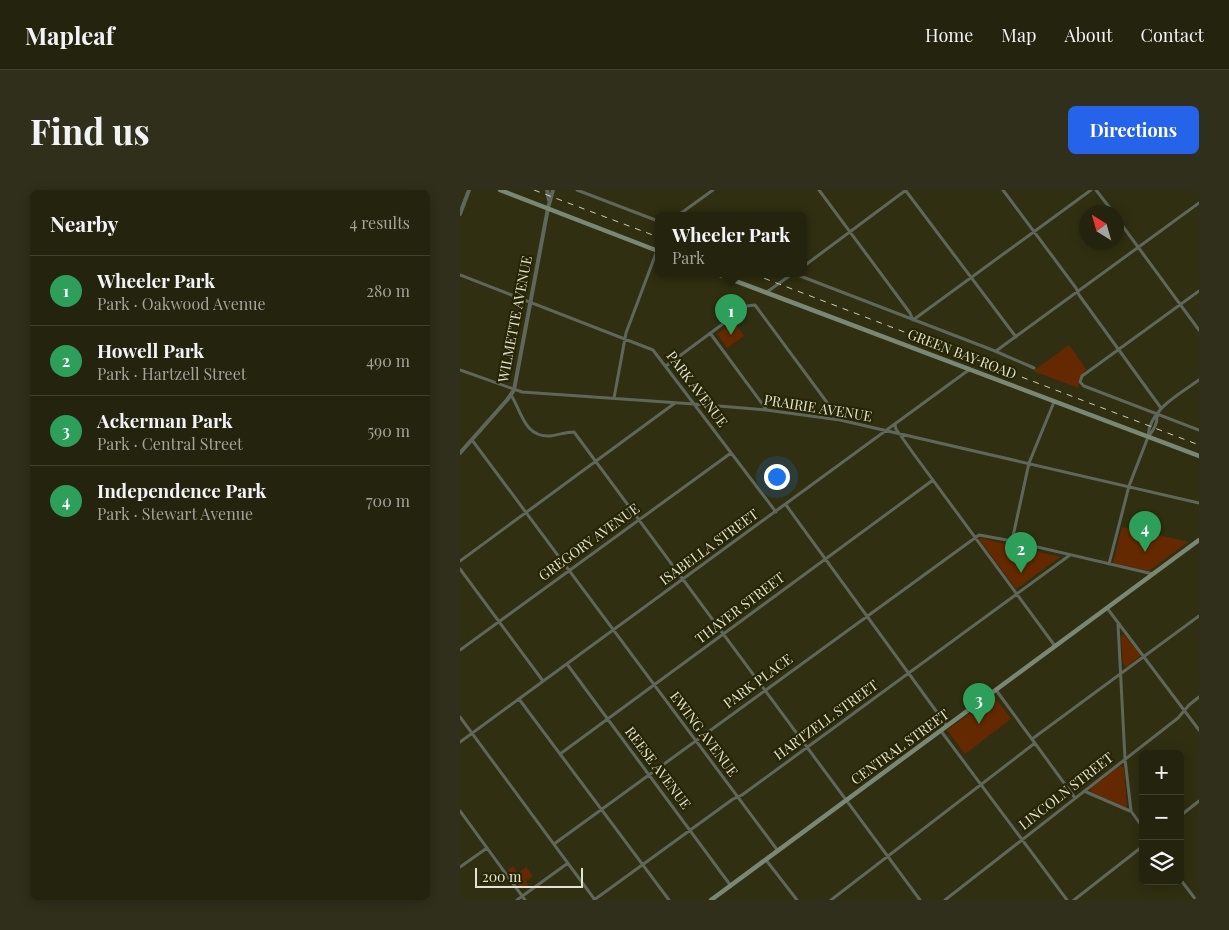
<!DOCTYPE html>
<meta charset="utf-8">
<style>
:root{--surface:#24230d;--page:#302f1b;--text:#f1f3f6;--muted:#a3a49d;--line:#41402e;--accent:#2563eb}
body{margin:0;font-family:"Playfair Display",serif;background:var(--page);color:var(--text)}
.controls{position:absolute;right:15px;bottom:15px;display:grid;overflow:hidden;border-radius:8px;box-shadow:0 2px 12px #0003}
.controls button{width:45px;height:45px;display:grid;place-items:center;padding:0;border:0;border-bottom:1px solid var(--line);background:var(--surface);color:var(--text);font:25px sans-serif}
.compass{position:absolute;left:619px;top:15px;width:45px;height:45px;border-radius:50%;background:var(--surface);box-shadow:0 2px 12px #0003;rotate:323deg}
.scale{position:absolute;left:15px;bottom:12px;width:108px;box-sizing:border-box;padding-left:5px;border:2px solid #e3e3d1;border-top:0;font-size:14px;line-height:18px;white-space:nowrap;color:#e3e3d1;-webkit-text-stroke:4px #262506;paint-order:stroke}
.you{position:absolute;left:316px;top:286px;width:18px;height:18px;margin:-12px;border:4px solid #fff;border-radius:50%;background:#1a73e8;box-shadow:0 0 0 8px #1a73e833}
.badge{display:grid;place-items:center;width:32px;height:32px;border-radius:50%;background:var(--accent);color:#fff;font-size:16px;font-weight:700}
.pin{position:absolute;translate:-50% -41px;filter:drop-shadow(0 1px 2px #0008)}
.pin::after{content:'';position:absolute;top:26px;width:18px;height:15px;background:inherit;clip-path:polygon(0 0,100% 0,50% 100%)}
.popup{position:absolute;left:195px;top:22px;width:152px;height:65px;box-sizing:border-box;display:grid;place-content:center;border-radius:8px;background:var(--surface);filter:drop-shadow(0 1px 4px #0005);font-size:16px;white-space:nowrap;color:var(--muted)}
.popup b{font-size:19px;color:var(--text)}
.popup::after{content:'';position:absolute;left:50%;top:100%;margin-left:-10px;border:10px solid transparent;border-top-color:var(--surface)}
.list{margin:0;padding:0;list-style:none}
h2{display:flex;justify-content:space-between;align-items:center;height:65px;margin:0;padding:0 20px;font-size:21px}
h2 small{font-size:16px;font-weight:400;color:var(--muted)}
.list li{display:grid;grid-template-columns:32px 1fr auto;gap:15px;align-items:center;box-sizing:border-box;height:70px;padding:0 20px;border-top:1px solid var(--line)}
.list b{display:block;font-size:19px;white-space:nowrap}
.list p{margin:0;font-size:16px;white-space:nowrap;color:var(--muted)}
.list em{font-size:16px;font-style:normal;color:var(--muted)}
.icon{flex:none;width:28px;height:28px;fill:none;stroke:currentColor;stroke-width:2;stroke-linecap:round;stroke-linejoin:round}
.map{position:relative;flex:none;width:739px;height:710px;overflow:hidden;border-radius:8px}
header{display:flex;align-items:center;gap:30px;box-sizing:border-box;height:70px;padding:0 25px;background:var(--surface);border-bottom:1px solid var(--line)}
header strong{font-size:24px}
nav{display:flex;gap:28px;margin-inline-start:auto;font-size:18px}
.intro{display:flex;align-items:center;justify-content:space-between;box-sizing:border-box;height:120px;padding:0 30px}
h1{margin:0;font-size:35px}
.button{padding:12px 22px;border-radius:8px;background:var(--accent);color:#fff;font-size:18px;font-weight:700}
main{display:flex;gap:30px;padding:0 30px}
aside{flex:1;background:var(--surface);border-radius:8px;box-shadow:0 2px 12px #0003}
.map>svg:first-child{display:block}
</style>
<header>
<strong>Mapleaf</strong>
<nav><a>Home</a><a>Map</a><a>About</a><a>Contact</a></nav>
</header>
<div class="intro"><h1>Find us</h1><a class="button">Directions</a></div>
<main>
<aside>
<h2>Nearby<small>4 results</small></h2>
<ul class="list">
<li><span class="badge" style="background:#2e9e5b">1</span><div><b>Wheeler Park</b><p>Park · Oakwood Avenue</p></div><em>280 m</em></li>
<li><span class="badge" style="background:#2e9e5b">2</span><div><b>Howell Park</b><p>Park · Hartzell Street</p></div><em>490 m</em></li>
<li><span class="badge" style="background:#2e9e5b">3</span><div><b>Ackerman Park</b><p>Park · Central Street</p></div><em>590 m</em></li>
<li><span class="badge" style="background:#2e9e5b">4</span><div><b>Independence Park</b><p>Park · Stewart Avenue</p></div><em>700 m</em></li>
</ul>
</aside>
<div class="map">
<svg width="739" height="710" viewBox="0 0 739 710">
<rect width="100%" height="100%" fill="#302f11"/>
<path fill="#642900" d="M 274,132 L 284,146 L 267,158 L 257,144 Z
M 609,155 L 626,179 L 618,190 L 619,198 L 573,181 Z
M 662,337 L 720,350 L 728,352 L 689,381 L 653,373 Z
M 521,348 L 600,367 L 556,399 L 519,349 Z
M 663,444 L 681,465 L 666,477 L 663,473 L 661,447 Z
M 534,506 L 551,529 L 505,564 L 487,540 Z
M 659,576 L 664,577 L 667,618 L 631,602 L 631,598 Z
M 53,676 L 58,683 L 66,677 L 73,686 L 66,691 L 68,695 L 62,699 L 48,680 Z"/>
<g fill="none" stroke-linecap="round" stroke-linejoin="round">
<path stroke="#5f675b" stroke-width="3" d="M 117,0 L 198,31
M 359,0 L 450,123 L 453,130 L 631,0
M 543,0 L 616,98 L 619,105 L 701,218
M 636,0 L 653,22
M 446,1 L 556,147
M 217,26 L 253,0
M 656,27 L 739,140
M 344,76 L 446,0
M 335,84 L 535,161 L 574,178
M 0,85 L 193,160 L 316,322
M 739,101 L 629,181 L 622,186 L 620,192 L 624,196 L 739,240
M 307,102 L 332,84
M 250,143 L 306,219
M 536,161 L 739,13
M 206,176 L 287,116 L 295,115 L 380,230
M 0,180 L 62,202 L 234,214 L 306,220 L 380,230 L 739,313
M 51,205 C 62,222 64,247 90,246 C 98,245 106,242 114,242 L 460,710
M 154,208 L 166,143 L 198,58
M 435,235 L 436,239 L 453,263 L 595,456
M 688,247 C 689,219 720,204 739,190
M 12,250 L 318,661
M 326,315 L 487,536
M 552,351 L 569,273 L 594,212
M 0,371 L 215,213
M 649,374 L 669,296 L 688,247 C 693,241 698,232 697,224
M 0,379 L 83,491
M 647,418 L 739,540
M 658,434 L 665,569 L 671,621 L 683,638
M 0,460 L 271,263
M 107,474 L 271,696
M 536,500 L 615,608
M 59,509 L 209,710
M 0,527 L 135,710
M 481,541 L 607,710
M 572,549 L 739,426
M 0,552 L 510,179
M 100,564 L 473,290
M 624,601 L 670,621
M 0,621 L 65,710
M 720,626 L 739,611
M 94,654 L 519,345 L 552,351 L 693,384
M 306,670 L 337,710
M 0,677 L 27,658
M 720,689 L 736,710
M 57,710 L 108,673
M 134,710 L 273,609 L 282,605 L 610,365
M 371,710 L 575,553
M 485,710 L 718,528 L 729,515 L 739,507
M 614,710 L 683,656"/>
<path stroke="#5f675b" stroke-width="4" d="M 87,0 L 89,10
M 0,24 L 9,0
M 0,263 L 47,210 L 54,200 L 88,18 L 93,0"/>
<path stroke="#7a8774" stroke-width="4.5" d="M 40,0 L 198,61
M 257,84 L 739,266
M 251,710 L 739,350"/>
<path stroke="#cdcdb9" stroke-width="1" stroke-dasharray="6 6" stroke-linecap="butt" d="M 74,0 L 198,47
M 293,84 L 739,255"/>
</g>
<g text-anchor="middle" stroke-width="4.5" stroke-linejoin="round" paint-order="stroke">
<g font-size="14" fill="#e3e3d1" stroke="#262506">
<text transform="translate(55 129) rotate(-79)" y="5">WILMETTE AVENUE</text>
<text transform="translate(502 164) rotate(21)" y="5">GREEN BAY ROAD</text>
<text transform="translate(237 199) rotate(53)" y="5">PARK AVENUE</text>
<text transform="translate(358 218) rotate(9)" y="5">PRAIRIE AVENUE</text>
<text transform="translate(129 352) rotate(-36)" y="5">GREGORY AVENUE</text>
<text transform="translate(249 357) rotate(-36)" y="5">ISABELLA STREET</text>
<text transform="translate(280 418) rotate(-37)" y="5">THAYER STREET</text>
<text transform="translate(298 491) rotate(-36)" y="5">PARK PLACE</text>
<text transform="translate(366 530) rotate(-36)" y="5">HARTZELL STREET</text>
<text transform="translate(244 544) rotate(53)" y="5">EWING AVENUE</text>
<text transform="translate(440 557) rotate(-36)" y="5">CENTRAL STREET</text>
<text transform="translate(198 578) rotate(53)" y="5">REESE AVENUE</text>
<text transform="translate(606 601) rotate(-38)" y="5">LINCOLN STREET</text>
</g>
</g>
</svg>
<div class="controls">
<button>+</button>
<button>−</button>
<button><svg class="icon" aria-label="layers" viewBox="0 0 24 24"><path d="M12 4l9 5-9 5-9-5zM3 14l9 5 9-5"/></svg></button>
</div>
<svg class="compass" viewBox="-18 -18 36 36"><path d="M0-13l5 13h-10z" fill="#e53935"/><path d="M0 13l5-13h-10z" fill="#a3a49d"/></svg>
<div class="scale">200 m</div>
<div class="you"></div>
<div class="pin badge" style="left:271px;top:145px;background:#2e9e5b">1</div>
<div class="popup"><b>Wheeler Park</b>Park</div>
<div class="pin badge" style="left:561px;top:383px;background:#2e9e5b">2</div>
<div class="pin badge" style="left:519px;top:534px;background:#2e9e5b">3</div>
<div class="pin badge" style="left:685px;top:362px;background:#2e9e5b">4</div>
</div>
</main>
